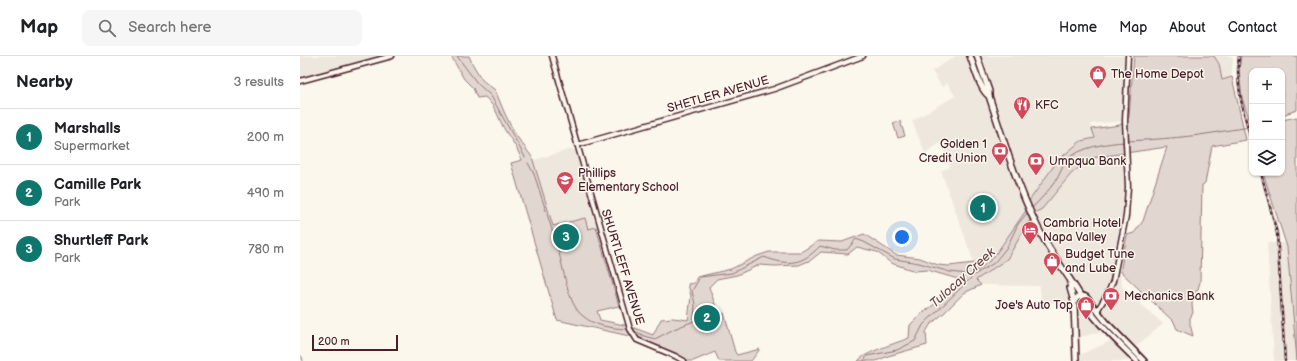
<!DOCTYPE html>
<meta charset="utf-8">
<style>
:root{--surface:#fff;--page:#f6f6f6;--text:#202124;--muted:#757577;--line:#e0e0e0;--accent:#0f766e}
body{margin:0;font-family:"Balsamiq Sans",sans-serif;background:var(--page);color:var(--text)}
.controls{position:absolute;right:12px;top:12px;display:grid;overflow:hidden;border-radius:8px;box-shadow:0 1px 3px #0004}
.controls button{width:36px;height:36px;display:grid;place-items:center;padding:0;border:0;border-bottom:1px solid var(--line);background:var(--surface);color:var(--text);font:20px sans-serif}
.scale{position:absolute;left:12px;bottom:10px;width:86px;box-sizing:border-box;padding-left:4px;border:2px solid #4a1f2b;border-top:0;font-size:11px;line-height:14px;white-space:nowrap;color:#4a1f2b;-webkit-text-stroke:3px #fbf7ec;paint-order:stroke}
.you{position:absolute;left:602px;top:181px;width:14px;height:14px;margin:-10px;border:3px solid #fff;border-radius:50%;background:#1a73e8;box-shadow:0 0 0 6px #1a73e833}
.badge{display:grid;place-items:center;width:26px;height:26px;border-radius:50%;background:var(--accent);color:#fff;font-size:13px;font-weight:700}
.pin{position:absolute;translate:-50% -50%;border:2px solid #fff;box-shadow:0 1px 4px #0006}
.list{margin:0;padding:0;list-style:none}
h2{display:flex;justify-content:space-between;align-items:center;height:52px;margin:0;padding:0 16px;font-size:17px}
h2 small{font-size:13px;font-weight:400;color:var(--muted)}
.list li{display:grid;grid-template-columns:26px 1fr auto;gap:12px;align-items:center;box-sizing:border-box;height:56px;padding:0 16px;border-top:1px solid var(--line)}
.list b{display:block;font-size:15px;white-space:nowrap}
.list p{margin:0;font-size:13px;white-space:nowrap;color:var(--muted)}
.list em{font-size:13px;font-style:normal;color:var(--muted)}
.icon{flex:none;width:22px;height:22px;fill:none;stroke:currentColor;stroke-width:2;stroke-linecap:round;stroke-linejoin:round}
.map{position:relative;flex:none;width:997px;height:305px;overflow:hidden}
header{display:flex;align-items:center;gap:24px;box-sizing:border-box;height:56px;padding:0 20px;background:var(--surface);border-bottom:1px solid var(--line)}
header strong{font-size:19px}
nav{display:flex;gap:22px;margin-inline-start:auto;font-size:14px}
.search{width:280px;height:36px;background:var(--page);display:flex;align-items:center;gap:10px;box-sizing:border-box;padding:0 14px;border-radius:8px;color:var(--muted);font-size:15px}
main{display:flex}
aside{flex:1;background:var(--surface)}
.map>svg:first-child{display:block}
</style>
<header>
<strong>Map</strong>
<div class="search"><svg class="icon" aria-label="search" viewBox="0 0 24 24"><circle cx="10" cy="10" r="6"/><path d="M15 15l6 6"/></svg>Search here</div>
<nav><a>Home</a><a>Map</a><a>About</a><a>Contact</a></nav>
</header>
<main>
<aside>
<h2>Nearby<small>3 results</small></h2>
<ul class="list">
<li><span class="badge">1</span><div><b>Marshalls</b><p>Supermarket</p></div><em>200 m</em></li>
<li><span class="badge">2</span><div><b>Camille Park</b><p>Park</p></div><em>490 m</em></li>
<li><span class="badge">3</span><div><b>Shurtleff Park</b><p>Park</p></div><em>780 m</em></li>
</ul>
</aside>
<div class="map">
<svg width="997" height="305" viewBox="0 0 997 305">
<rect width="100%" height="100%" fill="#fbf7ec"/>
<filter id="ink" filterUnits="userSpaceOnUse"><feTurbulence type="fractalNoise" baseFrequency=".025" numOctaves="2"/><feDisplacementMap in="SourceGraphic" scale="8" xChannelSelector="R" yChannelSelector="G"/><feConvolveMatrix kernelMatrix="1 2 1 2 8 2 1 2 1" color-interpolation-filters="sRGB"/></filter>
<g filter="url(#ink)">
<path fill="#eee7de" d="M 0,0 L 92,0 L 0,25 Z
M 656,0 L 670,0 L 727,153 L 693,202 L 677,215 L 641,115 L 650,111 L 642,86 L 625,97 L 612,65 L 655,40 L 647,27 L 642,31 L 632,15 Z
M 677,0 L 828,0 L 825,65 L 791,68 L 794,82 L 781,85 L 758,104 L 729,145 Z
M 914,0 L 932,0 L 933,4 L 931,21 L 922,24 L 919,8 Z
M 272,93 L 276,96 L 297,171 L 288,174 L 284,162 L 253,170 L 230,105 Z
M 826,96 L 828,141 L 817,202 L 822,231 L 863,268 L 834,292 L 789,246 L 777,230 L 749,185 L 739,164 L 734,157 L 742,153 L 771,118 L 791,102 Z
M 731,162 L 768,225 L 774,246 L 779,240 L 807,274 L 774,283 L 774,247 L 770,246 L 741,246 L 740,230 L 681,229 L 675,224 L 706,203 Z
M 967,187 L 986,187 L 987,191 L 997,305 L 974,305 Z
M 815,283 L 837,305 L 776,305 L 775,301 Z"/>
<path fill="#e2d7d0" stroke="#967b7e" d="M 151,0 L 169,0 L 172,7 L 182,24 L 195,34 L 205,58 L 215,78 L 232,101 L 253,170 L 285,162 L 288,173 L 296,171 L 319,250 L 297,255 L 300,264 L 329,270 L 353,279 L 361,263 L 373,262 L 388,264 L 391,240 L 388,228 L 394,227 L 397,221 L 431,213 L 457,200 L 469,196 L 501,196 L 518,185 L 542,186 L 564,178 L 596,199 L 620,202 L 638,209 L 649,210 L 674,207 L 677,215 L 693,202 L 727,153 L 731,162 L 707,203 L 676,224 L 681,229 L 664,237 L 644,257 L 630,269 L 626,276 L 627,289 L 588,300 L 576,305 L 558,305 C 565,296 597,287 609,282 L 610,269 L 619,260 L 658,230 L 658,223 L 627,214 L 615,215 L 591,207 L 577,196 L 557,191 L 548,198 L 521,196 L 511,204 L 499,209 L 475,210 L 459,209 L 437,219 L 417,223 L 409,231 L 418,257 L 420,258 L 424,257 L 435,296 L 437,299 L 460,293 L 451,305 L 419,305 L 415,296 L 393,305 L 384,305 L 334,281 L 257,264 L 211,107 L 222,104 C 217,92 213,86 206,76 C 198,63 198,53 185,41 L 177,42 L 173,32 L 164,23 Z
M 834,0 L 914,0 L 919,8 L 922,24 L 932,21 L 946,84 L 912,90 L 905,127 L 902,129 L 900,226 L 898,233 L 893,240 L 892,249 L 893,257 L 890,262 L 890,268 L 893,280 L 877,273 L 874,266 L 821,216 L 821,212 L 827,179 L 834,177 L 843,165 L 867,91 L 791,102 L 771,118 L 742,153 L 734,157 L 729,145 L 758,104 L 781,85 L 795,82 L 792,73 L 820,69 L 829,61 Z
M 941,0 L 997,0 L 997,54 L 982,59 L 982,15 L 952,15 L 951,68 L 942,42 L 939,14 Z
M 997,61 L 997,304 L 987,191 L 963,117 L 982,117 L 982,64 Z
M 600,65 L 605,80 L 598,82 L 593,67 Z"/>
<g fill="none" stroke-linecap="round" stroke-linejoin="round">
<path stroke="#907477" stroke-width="1" d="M 157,0 L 177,27 L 191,40 L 225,101
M 828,85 C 861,83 893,81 924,75 C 934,73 943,73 952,70
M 228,107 L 234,118 C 242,143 251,169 258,194 C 264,212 267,248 283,260 C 294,270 311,272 326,273
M 732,152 C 740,144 748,135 755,126 C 760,119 762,110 767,104 C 779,91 808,87 825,86
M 337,276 L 344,280 L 355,283 L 374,273 L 394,265 L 395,248 L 392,235 L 400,221 L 432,217 L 464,201 C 488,210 502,209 520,190 L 535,194 L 547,194 L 556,183 L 564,186 L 595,203 L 619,207 L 650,216 L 674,219
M 0,300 L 2,301 L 3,305
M 564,305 L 567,300 L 597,294 L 615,285 L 623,269 L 674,219 L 694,207 L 707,191 L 718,168 L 728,156"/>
<defs>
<path id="tertiary" d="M 252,0 L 330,273 L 337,284 L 375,300 L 384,305
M 0,25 L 92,0
M 277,89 L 474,33 L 563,0
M 797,255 L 808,237 L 813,225 L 826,160 L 828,131 L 825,65 L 828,0"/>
<path id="secondary" d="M 780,239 L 786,241 L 807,267 L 844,305
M 780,239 C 789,260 820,288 837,305"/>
<path id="primary" d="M 670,0 C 674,10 680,34 689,40
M 677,0 L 689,35 L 689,40 C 705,88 720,141 745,185 C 756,204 769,221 780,239 L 775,244 L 774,247 L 776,305
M 771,226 L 770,232 L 774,246"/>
</defs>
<use href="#tertiary" stroke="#4a1f2b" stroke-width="7"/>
<use href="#secondary" stroke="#4a1f2b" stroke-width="8"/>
<use href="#primary" stroke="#4a1f2b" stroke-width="8"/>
<use href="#tertiary" stroke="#fbf7ec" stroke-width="4"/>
<use href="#secondary" stroke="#fbf7ec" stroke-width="4.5"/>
<use href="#primary" stroke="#fbf7ec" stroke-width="5"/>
<defs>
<path id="rail" d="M 939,0 C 935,30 944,58 952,87
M 961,117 L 977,177 L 985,305"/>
</defs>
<use href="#rail" stroke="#4a1f2b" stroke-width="2.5"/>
<use href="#rail" stroke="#fbf7ec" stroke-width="1" stroke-dasharray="3" stroke-linecap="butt"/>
</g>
</g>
<defs>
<symbol id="shop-pin" viewBox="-11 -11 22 30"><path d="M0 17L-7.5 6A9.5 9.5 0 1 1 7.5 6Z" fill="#d1495b" stroke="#fbf7ec"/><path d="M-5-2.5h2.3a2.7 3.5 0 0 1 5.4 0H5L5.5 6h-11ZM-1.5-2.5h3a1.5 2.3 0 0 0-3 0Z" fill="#fff"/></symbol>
<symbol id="restaurant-pin" viewBox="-11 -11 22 30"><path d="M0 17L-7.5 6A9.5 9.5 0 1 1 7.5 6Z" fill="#d1495b" stroke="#fbf7ec"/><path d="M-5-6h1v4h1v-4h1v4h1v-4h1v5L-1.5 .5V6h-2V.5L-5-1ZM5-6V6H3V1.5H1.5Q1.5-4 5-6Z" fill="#fff"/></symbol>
<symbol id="bank-pin" viewBox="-11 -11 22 30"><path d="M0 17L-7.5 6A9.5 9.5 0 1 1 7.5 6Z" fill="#d1495b" stroke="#fbf7ec"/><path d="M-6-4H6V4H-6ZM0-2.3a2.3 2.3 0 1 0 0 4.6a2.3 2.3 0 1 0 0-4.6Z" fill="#fff"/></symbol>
<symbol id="school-pin" viewBox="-11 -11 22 30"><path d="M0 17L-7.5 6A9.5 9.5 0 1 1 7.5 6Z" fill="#d1495b" stroke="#fbf7ec"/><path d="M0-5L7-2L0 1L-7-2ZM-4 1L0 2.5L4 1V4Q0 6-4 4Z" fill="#fff"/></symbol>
<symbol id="hotel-pin" viewBox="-11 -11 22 30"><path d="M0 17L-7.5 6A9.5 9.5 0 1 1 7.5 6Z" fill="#d1495b" stroke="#fbf7ec"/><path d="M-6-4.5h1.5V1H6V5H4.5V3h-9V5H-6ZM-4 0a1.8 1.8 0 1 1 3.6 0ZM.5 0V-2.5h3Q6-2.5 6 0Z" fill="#fff"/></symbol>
</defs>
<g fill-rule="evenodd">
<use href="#shop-pin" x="788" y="8" width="20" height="27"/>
<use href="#restaurant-pin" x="712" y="39" width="20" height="27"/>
<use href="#bank-pin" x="690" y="85" width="20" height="27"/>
<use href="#bank-pin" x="726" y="95" width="20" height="27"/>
<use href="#school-pin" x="255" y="114" width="20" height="27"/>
<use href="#hotel-pin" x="720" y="164" width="20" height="27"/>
<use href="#shop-pin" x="742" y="195" width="20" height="27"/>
<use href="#bank-pin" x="801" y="230" width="20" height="27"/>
<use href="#shop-pin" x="776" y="239" width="20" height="27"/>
</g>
<g text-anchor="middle" stroke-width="3" stroke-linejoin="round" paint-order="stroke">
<g font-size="12" fill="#4a1f2b" stroke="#fbf7ec" text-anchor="start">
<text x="811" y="22">The Home Depot</text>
<text x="735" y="53">KFC</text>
<text x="687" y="92" text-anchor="end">Golden 1<tspan x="687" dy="14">Credit Union</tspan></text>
<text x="749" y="109">Umpqua Bank</text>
<text x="278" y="121">Phillips<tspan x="278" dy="14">Elementary School</tspan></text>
<text x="743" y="171">Cambria Hotel<tspan x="743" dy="14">Napa Valley</tspan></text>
<text x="765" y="202">Budget Tune<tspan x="765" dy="14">and Lube</tspan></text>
<text x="824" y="244">Mechanics Bank</text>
<text x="773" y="253" text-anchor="end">Joe's Auto Top</text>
</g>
<g font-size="12" fill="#4a1f2b" stroke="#fbf7ec">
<text transform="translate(418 38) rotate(-16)" y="4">SHETLER AVENUE</text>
<text transform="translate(323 211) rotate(73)" y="4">SHURTLEFF AVENUE</text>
</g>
<g font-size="13" font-style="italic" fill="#6d4a51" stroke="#fbf7ec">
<text transform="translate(662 221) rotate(-42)" y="5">Tulocay Creek</text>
</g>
</g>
</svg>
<div class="controls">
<button>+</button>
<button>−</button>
<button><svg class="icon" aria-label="layers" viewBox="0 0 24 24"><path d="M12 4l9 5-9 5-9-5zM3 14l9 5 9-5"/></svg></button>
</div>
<div class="scale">200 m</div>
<div class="you"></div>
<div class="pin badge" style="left:683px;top:152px">1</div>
<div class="pin badge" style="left:407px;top:262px">2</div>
<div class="pin badge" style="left:266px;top:181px">3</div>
</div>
</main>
